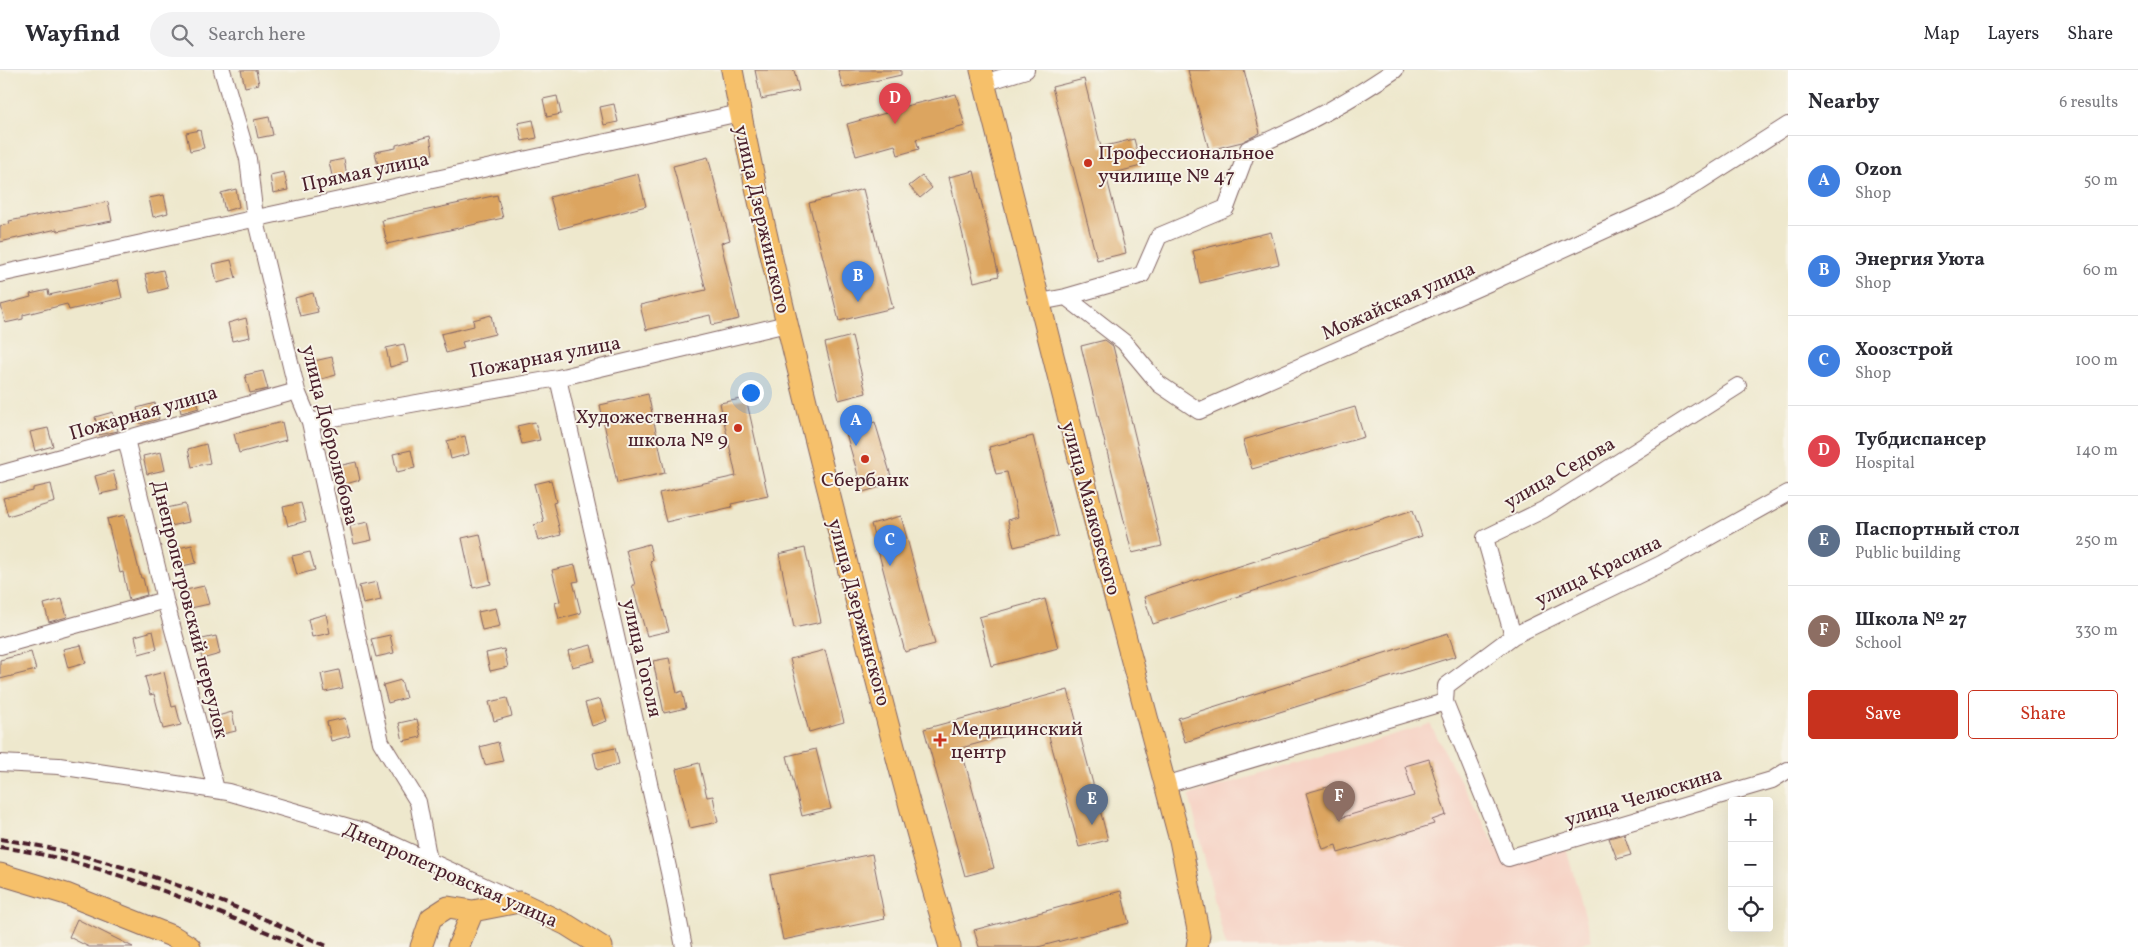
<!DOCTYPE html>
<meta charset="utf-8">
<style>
:root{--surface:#fff;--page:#f2f2f3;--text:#2b2b33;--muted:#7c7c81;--line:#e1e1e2;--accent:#c8321e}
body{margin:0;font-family:Vollkorn,serif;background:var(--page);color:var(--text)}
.controls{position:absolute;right:15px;bottom:15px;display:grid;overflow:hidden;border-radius:5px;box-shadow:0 5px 20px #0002}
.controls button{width:45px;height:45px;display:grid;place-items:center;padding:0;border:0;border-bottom:1px solid var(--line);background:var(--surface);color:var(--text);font:25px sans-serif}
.you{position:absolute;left:750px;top:322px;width:18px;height:18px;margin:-12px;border:4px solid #fff;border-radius:50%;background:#1a73e8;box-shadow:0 0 0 8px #1a73e833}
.badge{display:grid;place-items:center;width:32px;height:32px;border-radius:50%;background:var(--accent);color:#fff;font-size:16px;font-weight:700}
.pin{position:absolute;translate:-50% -41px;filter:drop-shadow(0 1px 2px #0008)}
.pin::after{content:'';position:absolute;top:26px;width:18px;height:15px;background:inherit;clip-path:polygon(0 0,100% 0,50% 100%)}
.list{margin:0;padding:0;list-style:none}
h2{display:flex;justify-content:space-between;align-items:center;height:65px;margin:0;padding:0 20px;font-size:21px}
h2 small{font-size:16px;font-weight:400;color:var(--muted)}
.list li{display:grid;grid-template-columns:32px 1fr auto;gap:15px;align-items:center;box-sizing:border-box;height:90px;padding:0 20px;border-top:1px solid var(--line)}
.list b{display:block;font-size:19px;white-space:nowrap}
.list p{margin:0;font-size:16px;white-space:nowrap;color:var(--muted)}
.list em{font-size:16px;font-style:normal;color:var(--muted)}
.actions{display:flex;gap:10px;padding:15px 20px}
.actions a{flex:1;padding:11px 0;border:1px solid var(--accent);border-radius:5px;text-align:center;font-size:18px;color:var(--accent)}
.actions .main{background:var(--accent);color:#fff}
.icon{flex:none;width:28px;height:28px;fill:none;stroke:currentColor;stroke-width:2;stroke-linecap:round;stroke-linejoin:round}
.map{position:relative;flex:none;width:1788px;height:877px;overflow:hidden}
header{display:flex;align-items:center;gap:30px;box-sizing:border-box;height:70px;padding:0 25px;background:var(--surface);border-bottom:1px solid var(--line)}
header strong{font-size:24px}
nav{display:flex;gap:28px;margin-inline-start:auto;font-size:18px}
.search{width:350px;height:45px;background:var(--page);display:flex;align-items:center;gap:12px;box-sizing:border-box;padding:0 18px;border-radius:28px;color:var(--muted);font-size:19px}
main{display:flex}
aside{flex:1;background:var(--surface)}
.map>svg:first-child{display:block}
</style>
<header>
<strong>Wayfind</strong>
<div class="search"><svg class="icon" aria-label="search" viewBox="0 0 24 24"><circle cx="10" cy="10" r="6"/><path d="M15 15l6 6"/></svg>Search here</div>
<nav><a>Map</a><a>Layers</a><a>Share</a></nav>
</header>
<main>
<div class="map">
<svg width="1788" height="877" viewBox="0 0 1788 877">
<rect width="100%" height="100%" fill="#f7f3e8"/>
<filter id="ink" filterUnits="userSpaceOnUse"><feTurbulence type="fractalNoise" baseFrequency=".02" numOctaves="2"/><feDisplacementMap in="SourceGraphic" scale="10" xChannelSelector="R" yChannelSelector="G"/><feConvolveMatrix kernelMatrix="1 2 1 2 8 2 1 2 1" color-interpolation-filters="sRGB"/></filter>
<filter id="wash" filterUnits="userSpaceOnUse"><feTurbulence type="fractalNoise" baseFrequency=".0096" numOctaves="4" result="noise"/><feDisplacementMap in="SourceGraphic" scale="20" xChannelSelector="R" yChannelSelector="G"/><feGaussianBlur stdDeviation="1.12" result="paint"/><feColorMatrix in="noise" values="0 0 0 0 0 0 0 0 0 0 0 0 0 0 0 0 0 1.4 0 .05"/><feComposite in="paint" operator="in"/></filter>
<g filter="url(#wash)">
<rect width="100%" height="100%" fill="#eee8cd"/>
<path fill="#f6d2c4" d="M 1430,654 L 1506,796 L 1566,778 L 1592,870 L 1570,877 L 1226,877 L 1189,725 Z"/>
<g id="blocks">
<path fill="#dca560" d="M 241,0 L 256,0 L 259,14 L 245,17 Z
M 755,0 L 794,0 L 799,21 L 761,29 Z
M 838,0 L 901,0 L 901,5 L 843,18 Z
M 1188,0 L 1244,0 L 1260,63 L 1242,72 L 1209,80 Z
M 1084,9 L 1101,77 L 1134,69 L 1141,96 L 1106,105 L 1126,183 L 1097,190 L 1052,17 Z
M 956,24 L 965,56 L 916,69 L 919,79 L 898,85 L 895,75 L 856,86 L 847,54 L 886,43 L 885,41 Z
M 557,26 L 561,44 L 547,47 L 543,29 Z
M 614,34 L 618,52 L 604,55 L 600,37 Z
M 269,47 L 273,65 L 258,68 L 254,50 Z
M 533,50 L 537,68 L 522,71 L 518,53 Z
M 200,60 L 204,78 L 190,81 L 186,63 Z
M 430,66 L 433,84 L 414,88 L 414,90 L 379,100 L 375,82 L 396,78 L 396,75 Z
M 708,87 L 730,170 L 721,173 L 739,249 L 712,255 L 710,245 L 646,260 L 640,235 L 706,220 L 673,96 Z
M 344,89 L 347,107 L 333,110 L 329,92 Z
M 974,101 L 999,206 L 974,212 L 949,107 Z
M 284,102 L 288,120 L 273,123 L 270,105 Z
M 638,104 L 646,136 L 559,159 L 550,127 Z
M 922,106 L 932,118 L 920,128 L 909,116 Z
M 236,119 L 239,137 L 225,141 L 221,123 Z
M 863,119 L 893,238 L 839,251 L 809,133 Z
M 164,125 L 168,143 L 153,147 L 149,128 Z
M 497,125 L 503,148 L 387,174 L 382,150 Z
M 108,132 L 112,151 L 58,161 L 57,159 L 0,172 L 0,156 L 10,154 L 9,151 Z
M 1271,162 L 1279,194 L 1200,213 L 1193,181 Z
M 231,190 L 236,208 L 217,213 L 213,194 Z
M 163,200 L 168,218 L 150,223 L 145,204 Z
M 118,210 L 122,228 L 69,240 L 67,234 L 23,245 L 23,249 L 5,253 L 1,235 L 31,227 L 30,224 L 48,220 L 49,225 Z
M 313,223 L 318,242 L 300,246 L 295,228 Z
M 491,245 L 495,264 L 462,272 L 464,278 L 446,283 L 441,264 L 474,256 L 473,250 Z
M 246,248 L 250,267 L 232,271 L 228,253 Z
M 852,266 L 866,323 L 839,330 L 825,273 Z
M 1105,270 L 1113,276 L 1162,476 L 1132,483 L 1081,276 Z
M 404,274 L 408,292 L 390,297 L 386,278 Z
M 332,287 L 336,305 L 318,310 L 314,291 Z
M 263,301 L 268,319 L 250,323 L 245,305 Z
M 648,324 L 665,403 L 617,413 L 600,335 Z
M 196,325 L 199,338 L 181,343 L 178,329 Z
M 746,328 L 768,426 L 731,434 L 732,437 L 666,452 L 659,423 L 736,406 L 720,333 Z
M 155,333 L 159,349 L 141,354 L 137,338 Z
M 1355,337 L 1364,367 L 1252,399 L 1243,370 Z
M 113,342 L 118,361 L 99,365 L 95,347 Z
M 282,352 L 286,370 L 239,383 L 234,364 Z
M 535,352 L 540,370 L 522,374 L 517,356 Z
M 875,352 L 893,413 L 863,422 L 845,360 Z
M 48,358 L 53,376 L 35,381 L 30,362 Z
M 465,366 L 469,384 L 451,389 L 447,371 Z
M 1033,366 L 1058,466 L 1014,477 L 1008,450 L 1018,447 L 1007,402 L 996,404 L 989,377 Z
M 206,374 L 210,393 L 192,397 L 188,379 Z
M 411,380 L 415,398 L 397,402 L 393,384 Z
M 161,382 L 165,400 L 147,404 L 143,386 Z
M 356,392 L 360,410 L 342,415 L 338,396 Z
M 113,401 L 118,420 L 100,424 L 95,406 Z
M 551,410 L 556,432 L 553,433 L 561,465 L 538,471 L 534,455 L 544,452 L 534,414 Z
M 51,414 L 55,432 L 8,446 L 3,428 L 33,421 L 33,418 Z
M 301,433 L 306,451 L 288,456 L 283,437 Z
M 185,434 L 189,452 L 171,456 L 167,438 Z
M 1413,440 L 1422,466 L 1153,554 L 1144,527 Z
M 125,445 L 141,508 L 143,508 L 147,525 L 129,530 L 123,502 L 120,503 L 107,449 Z
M 901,446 L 935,574 L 905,582 L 871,454 Z
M 368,452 L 372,470 L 354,474 L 350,456 Z
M 480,464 L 491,514 L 473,518 L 462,468 Z
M 649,474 L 653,490 L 650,491 L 669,561 L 647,566 L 632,515 L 635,515 L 626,480 Z
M 192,475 L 196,493 L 178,497 L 174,479 Z
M 805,478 L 821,552 L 794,558 L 779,484 Z
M 310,482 L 315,500 L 297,505 L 292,486 Z
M 575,495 L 579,511 L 573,512 L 581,543 L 559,549 L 555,533 L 560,531 L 552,500 Z
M 377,512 L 381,530 L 363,534 L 359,516 Z
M 204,516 L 209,534 L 191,538 L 186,520 Z
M 62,529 L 67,547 L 49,552 L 44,534 Z
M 1045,529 L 1058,578 L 991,596 L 979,547 Z
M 496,538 L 500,556 L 482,560 L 478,542 Z
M 326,544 L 330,563 L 312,567 L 308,549 Z
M 153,561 L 157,579 L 139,584 L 135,566 Z
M 1448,563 L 1456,586 L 1185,672 L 1178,648 Z
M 390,565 L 394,583 L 376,587 L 371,569 Z
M 216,566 L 220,584 L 202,589 L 198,570 Z
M 81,575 L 86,593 L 68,598 L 63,579 Z
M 591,575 L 595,591 L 572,597 L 568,581 Z
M 504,579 L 508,597 L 490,601 L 486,583 Z
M 825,580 L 844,652 L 809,662 L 790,589 Z
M 31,582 L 36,600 L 0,609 L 0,590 Z
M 669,588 L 677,623 L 682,621 L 686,638 L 664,643 L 653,591 Z
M 339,600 L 343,618 L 325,622 L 321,604 Z
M 164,602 L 172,637 L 176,636 L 181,655 L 163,659 L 154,624 L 150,625 L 145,607 Z
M 401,610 L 406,628 L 388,633 L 383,615 Z
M 1068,620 L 1108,770 L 1079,777 L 1046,655 L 961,678 L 994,798 L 965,806 L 924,659 Z
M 507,628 L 512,646 L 494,651 L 489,632 Z
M 600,629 L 607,651 L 592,656 L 585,633 Z
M 232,642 L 236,661 L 218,665 L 214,647 Z
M 345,648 L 350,666 L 331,671 L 327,652 Z
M 417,649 L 421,667 L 403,671 L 399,653 Z
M 498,672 L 503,691 L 485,695 L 480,677 Z
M 615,678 L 619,694 L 597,700 L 593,683 Z
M 816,679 L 831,739 L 802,746 L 787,686 Z
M 1429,689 L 1446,745 L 1432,750 L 1434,754 L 1338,783 L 1336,775 L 1323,779 L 1306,723 L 1331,716 L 1340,748 L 1414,726 L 1405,696 Z
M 699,693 L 707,727 L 713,726 L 718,752 L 690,758 L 676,699 Z
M 1624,764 L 1631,785 L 1617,789 L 1609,768 Z
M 872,784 L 885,849 L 783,870 L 770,805 Z
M 1121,821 L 1129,853 L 1038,877 L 979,877 L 974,860 Z
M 77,849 L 133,877 L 89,877 L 69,867 Z"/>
</g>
</g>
<g filter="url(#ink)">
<use href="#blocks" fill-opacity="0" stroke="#836564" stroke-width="1"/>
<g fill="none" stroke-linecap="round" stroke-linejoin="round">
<defs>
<path id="minor" d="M 222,0 L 248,89 L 255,147 L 297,321 L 310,352 L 381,672 L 418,732 L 429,791
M 984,13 L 1026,0
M 0,204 L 740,43
M 1066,227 L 1142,205 L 1159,166 L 1226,138 L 1248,79 C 1300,58 1348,32 1395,0
M 1040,232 L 1066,227 L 1124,272 L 1159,314 L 1199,341 L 1491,212 L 1669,131 L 1788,55
M 558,308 L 669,802 L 684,877
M 310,352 L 558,308 L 787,254
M 126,369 L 165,530 L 216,719
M 0,404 L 297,321
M 1513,566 L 1485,468 L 1543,440 L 1738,316
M 0,576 L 165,530
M 1445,632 L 1446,616 L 1513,566 L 1661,494 L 1788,423
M 0,693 L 59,696 L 228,722 L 366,762 L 519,832
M 1165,715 L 1445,632 L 1508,788 L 1772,710 L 1788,700"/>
<path id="major" d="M 732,0 C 763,162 803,322 844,482 C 877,614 911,747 950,877
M 981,0 L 1098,464 L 1180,770 L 1199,865 L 1197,877
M 0,804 L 66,824 L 174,867 L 190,877
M 421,877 L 431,848 L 448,837 L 473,841 L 519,832 L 567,855 L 602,877
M 458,877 L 473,841"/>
</defs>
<use href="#minor" stroke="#836564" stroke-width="18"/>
<use href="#major" stroke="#836564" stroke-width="23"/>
<use href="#minor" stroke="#fff" stroke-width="16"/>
<use href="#major" stroke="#f6c06b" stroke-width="21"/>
<path stroke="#4a1f2b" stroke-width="4" stroke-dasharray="8 4" stroke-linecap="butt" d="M 0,769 C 114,786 223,830 329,877
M 0,777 C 106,792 205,837 303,877"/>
</g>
</g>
<g fill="#c8321e" stroke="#f7f3e8" stroke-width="2">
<circle cx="1088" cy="93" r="5"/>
<circle cx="738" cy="358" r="5"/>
<circle cx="865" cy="389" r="5"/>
<path d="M937.5 662.5h5v5h5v5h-5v5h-5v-5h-5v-5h5z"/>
</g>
<g text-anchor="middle" stroke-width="4" stroke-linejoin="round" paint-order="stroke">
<g font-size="20" fill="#4a1f2b" stroke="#f7f3e8" text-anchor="start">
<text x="1098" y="89">Профессиональное<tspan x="1098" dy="23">училище № 47</tspan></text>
<text x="728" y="353" text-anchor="end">Художественная<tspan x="728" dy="23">школа № 9</tspan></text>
<text x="865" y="416" text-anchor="middle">Сбербанк</text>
<text x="951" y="665">Медицинский<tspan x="951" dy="23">центр</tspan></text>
</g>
<g font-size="20" fill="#4a1f2b" stroke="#f7f3e8">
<text transform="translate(365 101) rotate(-12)" y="7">Прямая улица</text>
<text transform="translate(763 149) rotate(77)" y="7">улица Дзержинского</text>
<text transform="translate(1398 230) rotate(-24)" y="7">Можайская улица</text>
<text transform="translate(545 286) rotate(-11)" y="7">Пожарная улица</text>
<text transform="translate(143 342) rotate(-16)" y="7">Пожарная улица</text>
<text transform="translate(331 365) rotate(76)" y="7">улица Добролюбова</text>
<text transform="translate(1559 402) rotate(-30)" y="7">улица Седова</text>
<text transform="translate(1092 438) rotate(75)" y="7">улица Маяковского</text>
<text transform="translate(1598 500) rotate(-26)" y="7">улица Красина</text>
<text transform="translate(191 539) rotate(76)" y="7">Днепропетровский переулок</text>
<text transform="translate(860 542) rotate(75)" y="7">улица Дзержинского</text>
<text transform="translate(643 588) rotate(77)" y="7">улица Гоголя</text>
<text transform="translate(1643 726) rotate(-17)" y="7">улица Челюскина</text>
<text transform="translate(451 804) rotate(24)" y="7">Днепропетровская улица</text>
</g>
</g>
</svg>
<div class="controls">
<button>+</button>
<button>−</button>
<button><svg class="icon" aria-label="locate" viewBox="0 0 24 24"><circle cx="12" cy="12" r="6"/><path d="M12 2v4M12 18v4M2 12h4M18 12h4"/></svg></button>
</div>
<div class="you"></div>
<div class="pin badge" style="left:856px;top:376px;background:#3f7fe0">A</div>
<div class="pin badge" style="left:858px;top:232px;background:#3f7fe0">B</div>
<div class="pin badge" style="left:890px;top:496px;background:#3f7fe0">C</div>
<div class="pin badge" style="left:895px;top:54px;background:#e0444e">D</div>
<div class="pin badge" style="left:1092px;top:755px;background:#5c6f8a">E</div>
<div class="pin badge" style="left:1339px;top:752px;background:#8d6e63">F</div>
</div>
<aside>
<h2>Nearby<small>6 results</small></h2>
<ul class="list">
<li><span class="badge" style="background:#3f7fe0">A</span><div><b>Ozon</b><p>Shop</p></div><em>50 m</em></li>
<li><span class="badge" style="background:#3f7fe0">B</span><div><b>Энергия Уюта</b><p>Shop</p></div><em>60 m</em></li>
<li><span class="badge" style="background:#3f7fe0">C</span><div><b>Хоозстрой</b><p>Shop</p></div><em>100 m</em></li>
<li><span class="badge" style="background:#e0444e">D</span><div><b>Тубдиспансер</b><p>Hospital</p></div><em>140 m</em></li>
<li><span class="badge" style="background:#5c6f8a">E</span><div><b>Паспортный стол</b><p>Public building</p></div><em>250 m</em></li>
<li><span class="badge" style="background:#8d6e63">F</span><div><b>Школа № 27</b><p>School</p></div><em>330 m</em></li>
</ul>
<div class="actions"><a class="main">Save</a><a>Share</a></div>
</aside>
</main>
